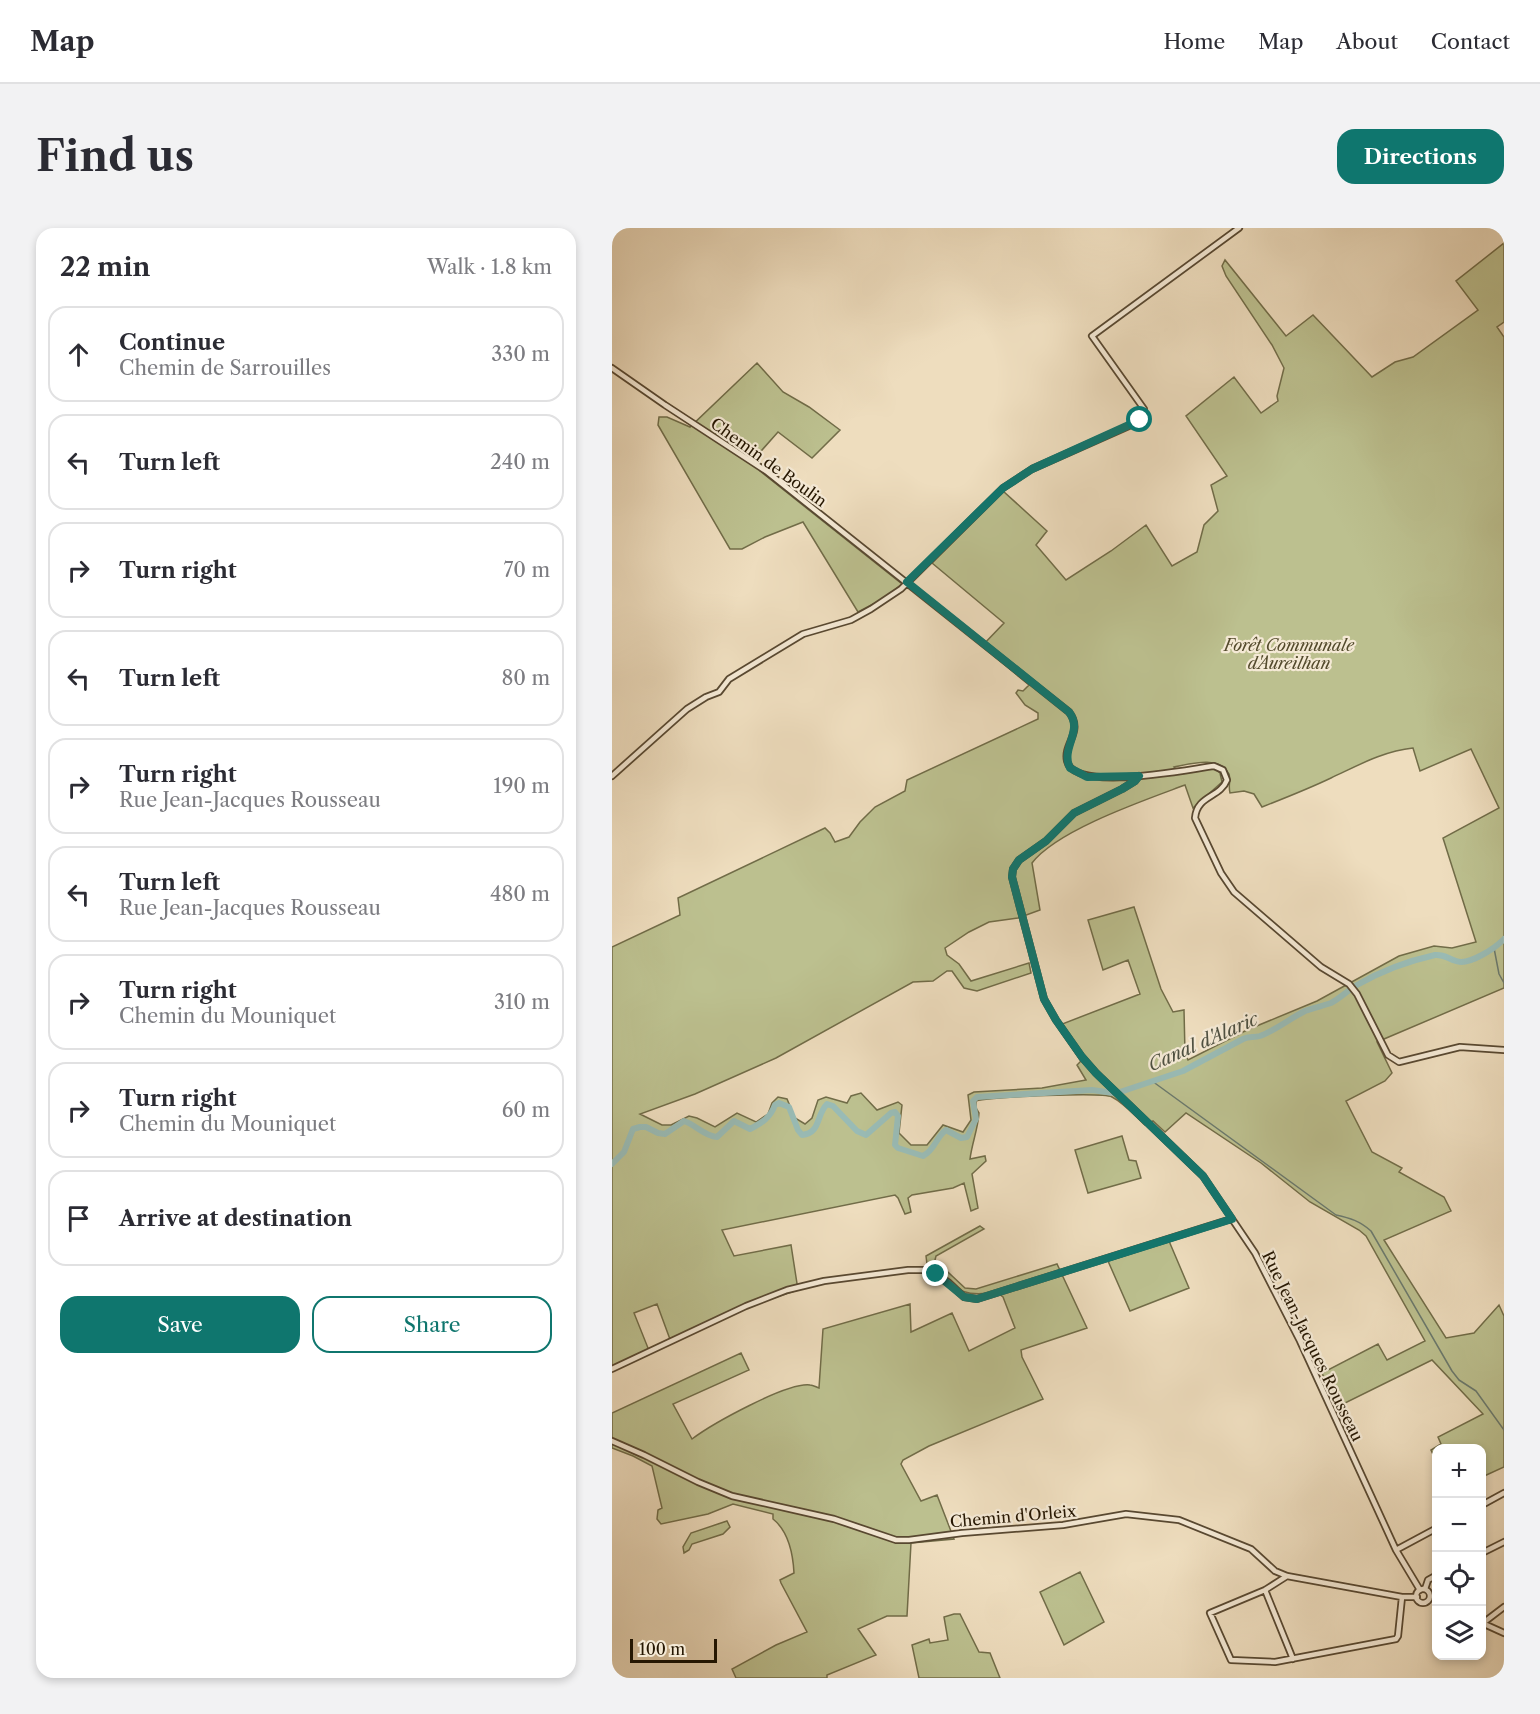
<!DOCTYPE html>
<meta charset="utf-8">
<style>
:root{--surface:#fff;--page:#f2f2f3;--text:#2b2b33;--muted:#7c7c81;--line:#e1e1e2;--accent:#0f766e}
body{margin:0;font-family:"Libre Caslon Text",serif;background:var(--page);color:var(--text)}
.controls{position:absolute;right:18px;bottom:18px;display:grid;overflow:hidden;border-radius:12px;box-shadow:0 3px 9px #0003}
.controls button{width:54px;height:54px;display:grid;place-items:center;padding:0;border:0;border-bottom:2px solid var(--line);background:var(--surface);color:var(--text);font:30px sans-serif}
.scale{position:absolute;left:18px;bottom:15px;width:87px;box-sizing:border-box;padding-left:6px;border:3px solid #261702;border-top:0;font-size:16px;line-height:21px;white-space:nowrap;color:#261702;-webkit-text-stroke:4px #f4e9d5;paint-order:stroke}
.stop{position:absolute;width:18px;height:18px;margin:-14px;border:4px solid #0f766e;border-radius:50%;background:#fff}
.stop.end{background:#0f766e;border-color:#fff;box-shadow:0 2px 6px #0008}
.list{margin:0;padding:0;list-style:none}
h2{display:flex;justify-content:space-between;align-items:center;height:78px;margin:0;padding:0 24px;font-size:26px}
h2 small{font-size:20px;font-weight:400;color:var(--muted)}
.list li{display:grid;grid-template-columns:39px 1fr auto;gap:18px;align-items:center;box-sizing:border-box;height:96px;margin:0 12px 12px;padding:0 12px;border:2px solid var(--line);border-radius:18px}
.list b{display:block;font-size:22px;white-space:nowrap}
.list p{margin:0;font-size:20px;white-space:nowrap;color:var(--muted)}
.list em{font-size:20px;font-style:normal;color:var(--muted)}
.actions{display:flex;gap:12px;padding:18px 24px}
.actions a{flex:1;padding:14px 0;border:2px solid var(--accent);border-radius:18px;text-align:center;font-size:21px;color:var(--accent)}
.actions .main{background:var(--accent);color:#fff}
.icon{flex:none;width:33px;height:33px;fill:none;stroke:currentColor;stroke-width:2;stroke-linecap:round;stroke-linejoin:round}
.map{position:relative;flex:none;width:892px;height:1450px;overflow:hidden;border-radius:18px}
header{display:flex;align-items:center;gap:36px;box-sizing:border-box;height:84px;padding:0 30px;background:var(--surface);border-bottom:2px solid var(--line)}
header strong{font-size:28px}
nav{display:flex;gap:33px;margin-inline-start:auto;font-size:21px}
.intro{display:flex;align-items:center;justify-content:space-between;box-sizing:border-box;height:144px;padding:0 36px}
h1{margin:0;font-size:42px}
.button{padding:15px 27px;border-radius:18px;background:var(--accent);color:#fff;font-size:21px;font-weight:700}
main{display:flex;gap:36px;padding:0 36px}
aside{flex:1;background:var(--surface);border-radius:18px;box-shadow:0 3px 9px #0003}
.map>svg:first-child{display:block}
</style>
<header>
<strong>Map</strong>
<nav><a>Home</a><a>Map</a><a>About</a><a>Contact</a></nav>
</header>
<div class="intro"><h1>Find us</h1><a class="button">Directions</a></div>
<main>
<aside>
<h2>22 min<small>Walk · 1.8 km</small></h2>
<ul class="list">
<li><svg class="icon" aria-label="ahead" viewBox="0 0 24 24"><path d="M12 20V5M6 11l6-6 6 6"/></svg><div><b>Continue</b><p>Chemin de Sarrouilles</p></div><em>330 m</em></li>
<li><svg class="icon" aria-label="left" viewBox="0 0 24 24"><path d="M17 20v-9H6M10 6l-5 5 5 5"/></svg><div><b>Turn left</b></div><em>240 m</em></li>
<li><svg class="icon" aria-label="right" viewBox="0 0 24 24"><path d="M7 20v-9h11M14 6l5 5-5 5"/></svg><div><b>Turn right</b></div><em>70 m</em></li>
<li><svg class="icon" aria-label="left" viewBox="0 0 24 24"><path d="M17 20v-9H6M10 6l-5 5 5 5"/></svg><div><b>Turn left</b></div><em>80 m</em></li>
<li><svg class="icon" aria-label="right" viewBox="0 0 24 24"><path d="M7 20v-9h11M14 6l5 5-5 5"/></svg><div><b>Turn right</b><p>Rue Jean-Jacques Rousseau</p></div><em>190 m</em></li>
<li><svg class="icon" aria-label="left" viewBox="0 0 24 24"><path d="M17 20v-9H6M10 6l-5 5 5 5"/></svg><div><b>Turn left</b><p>Rue Jean-Jacques Rousseau</p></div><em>480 m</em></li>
<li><svg class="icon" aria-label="right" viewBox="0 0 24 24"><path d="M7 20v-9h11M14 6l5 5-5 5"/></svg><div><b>Turn right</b><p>Chemin du Mouniquet</p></div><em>310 m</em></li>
<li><svg class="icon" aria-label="right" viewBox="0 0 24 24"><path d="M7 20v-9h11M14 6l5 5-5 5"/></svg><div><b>Turn right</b><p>Chemin du Mouniquet</p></div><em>60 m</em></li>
<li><svg class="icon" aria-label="arrive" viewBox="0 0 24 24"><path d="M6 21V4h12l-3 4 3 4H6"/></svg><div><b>Arrive at destination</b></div></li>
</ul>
<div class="actions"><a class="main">Save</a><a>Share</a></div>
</aside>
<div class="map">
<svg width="892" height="1450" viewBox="0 0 892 1450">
<rect width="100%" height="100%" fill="#eeddbe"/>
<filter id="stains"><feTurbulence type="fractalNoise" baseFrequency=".00333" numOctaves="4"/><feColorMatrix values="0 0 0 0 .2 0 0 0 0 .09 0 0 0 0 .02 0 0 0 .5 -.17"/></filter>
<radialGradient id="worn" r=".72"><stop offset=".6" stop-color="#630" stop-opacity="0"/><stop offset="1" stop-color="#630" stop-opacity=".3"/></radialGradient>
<path fill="#bcc08f" stroke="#716c48" stroke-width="1.5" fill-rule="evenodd" d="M 892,15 L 892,94 L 885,99 L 892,109 L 892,760 L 765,814 L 780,845 L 773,853 L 734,873 L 760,924 L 790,940 L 787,944 L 832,969 L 839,983 L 772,1012 L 834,1110 L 862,1105 L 887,1077 L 892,1088 L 892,1239 L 870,1249 L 870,1220 L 825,1220 L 824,1233 L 819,1222 L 829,1216 L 826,1209 L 871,1186 L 820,1132 L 725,1179 L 710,1145 L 766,1116 L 775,1132 L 813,1113 L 754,1008 L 747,1002 L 698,974 L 649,935 L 574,885 L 553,904 L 541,893 L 533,897 C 523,888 512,875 500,869 C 490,864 379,869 364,873 L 364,880 L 367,885 C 366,901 360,915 358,931 L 373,928 L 374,933 L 360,946 L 366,980 L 359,983 L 352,955 L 341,960 L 300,967 L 296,970 L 299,984 L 293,986 L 286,970 L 283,967 L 110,1002 L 122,1028 L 179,1017 L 186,1062 L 149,1074 L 59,1114 L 45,1076 L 22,1085 L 38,1125 L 0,1143 L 0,719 L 68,687 L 66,670 L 213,600 L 218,605 L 223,614 L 237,609 L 248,594 L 263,579 L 293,563 L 295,552 L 426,491 L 426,485 L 413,477 L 404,465 L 406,462 L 411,463 L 417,457 L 370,418 L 392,395 L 320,335 L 391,263 L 435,303 L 424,317 L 454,352 L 499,323 L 534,297 L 560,338 L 585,324 L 592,297 L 606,283 L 599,257 L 615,248 L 574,188 L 622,149 L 649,185 L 666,173 L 665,168 L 672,140 L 660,117 L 614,48 L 610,38 L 613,32 L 674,108 L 701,87 L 760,149 L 783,134 L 801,129 L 866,82 L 844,53 ZM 801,520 L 808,543 L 859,521 L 887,580 L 831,610 L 864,714 L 840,720 L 822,718 L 787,728 L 705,773 L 635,802 L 576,832 L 573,825 L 572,782 L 561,784 L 549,761 L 522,679 L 476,692 L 491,742 L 516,732 L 528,766 L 445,798 L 469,833 L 465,837 L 474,852 L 430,860 L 362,864 L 356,867 L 359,892 L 351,904 L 331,897 L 315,917 L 299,917 L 287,905 L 290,877 L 286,874 L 265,882 L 249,865 L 239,868 L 235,875 L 214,869 L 206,872 L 200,890 L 193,896 L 183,890 L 175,871 L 166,869 L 160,875 L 156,886 L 144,894 L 125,885 L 103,899 L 85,890 L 77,888 L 59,897 L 50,897 L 28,886 L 83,866 L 164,830 L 301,754 L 321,753 L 335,743 L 340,743 L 352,760 L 365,763 L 419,745 L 417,735 L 359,753 L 347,736 L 335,727 L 333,720 L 357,704 L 377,694 L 406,690 L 428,682 L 420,635 C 445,602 533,572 573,557 L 581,580 L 610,554 L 608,545 L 602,540 L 566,544 L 562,539 C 577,536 608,527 617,546 C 619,552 616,558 618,565 L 632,563 L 642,566 L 650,579 C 673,570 696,561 719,550 C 745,538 771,523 801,520 Z
M 145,135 L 171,164 L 197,179 L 228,202 L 200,230 L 166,204 L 142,231 L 152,238 L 148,243 L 290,356 L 271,371 L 246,384 L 191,294 L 153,309 L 130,321 L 118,321 L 46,197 L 47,189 L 55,189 L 78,199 Z
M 510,908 L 517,932 L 524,933 L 529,950 L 476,965 L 463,922 Z
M 368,998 L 372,1001 L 324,1028 L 323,1032 L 353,1060 L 364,1061 L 445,1036 L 475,1100 L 409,1122 L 410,1129 L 431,1171 L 317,1218 L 291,1232 L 289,1236 L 309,1273 L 325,1267 L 342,1311 L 299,1315 L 295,1388 L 275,1388 L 246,1401 L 264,1427 L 215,1447 L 215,1450 L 124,1450 L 120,1441 L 164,1417 L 195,1404 L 169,1355 L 168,1352 L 182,1345 C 181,1326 176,1303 161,1291 L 161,1286 L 121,1276 L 96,1286 L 49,1296 L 45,1291 L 46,1282 L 50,1280 L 40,1238 L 21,1228 L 0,1220 L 0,1185 L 129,1125 L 137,1142 L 61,1176 L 80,1211 C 100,1196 175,1154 198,1157 C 201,1157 204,1159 207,1160 L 211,1101 L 298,1076 L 299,1104 L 340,1085 L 357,1123 L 403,1100 L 391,1069 L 384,1064 C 346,1071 343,1058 315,1036 L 314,1028 Z
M 557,1013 L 577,1060 L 518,1083 L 496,1033 Z
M 115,1293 L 118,1299 L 111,1306 L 80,1316 L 77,1322 L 72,1325 L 71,1319 L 79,1305 Z
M 468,1344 L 492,1394 L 452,1417 L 428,1364 Z
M 342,1386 L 348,1386 L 367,1424 L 378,1425 L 388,1450 L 307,1450 L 300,1417 L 317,1411 L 318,1415 L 336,1412 L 332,1389 Z"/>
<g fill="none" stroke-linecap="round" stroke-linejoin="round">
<path stroke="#6b796d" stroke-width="1.5" d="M 882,720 L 887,746 L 892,755
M 540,853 L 724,987 C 738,990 748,993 759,1003 L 840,1143 L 847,1152 L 864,1163 L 892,1202"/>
<path stroke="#99bbb5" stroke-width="6" d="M 0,936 L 12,924 L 21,901 L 28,899 L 34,899 L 46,905 L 53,906 L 72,893 C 84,897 92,908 105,909 L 122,893 L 138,901 C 151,894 158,890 163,877 L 167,875 L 177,879 L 186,902 L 190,907 C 209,905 204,887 215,876 L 221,878 L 245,903 L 254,907 L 279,885 L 283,884 L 286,888 L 283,917 L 286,920 L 311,928 C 323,922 324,909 334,902 L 349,910 L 355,909 L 364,891 L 361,873 L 365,869 L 480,862 L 502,865 L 508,864 L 571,843 L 631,811 C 637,808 642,810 648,808 C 664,802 677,791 693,783 C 701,780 710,778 719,775 C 729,770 736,762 745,757 C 769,743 796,733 823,727 C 832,726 835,730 844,733 C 857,738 883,720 892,711"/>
<defs>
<path id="street" d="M 0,140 L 53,177 L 154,243 L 457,484 C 472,504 451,515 455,533 C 462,565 577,541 602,538 L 611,542 L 615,552 C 608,570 585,567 583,590 L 609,645 L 622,664 L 709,739 L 737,756 L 745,766 L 776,827 L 787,834 L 848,819 L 892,822
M 0,548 L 75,481 L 94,469 L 107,464 L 117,451 L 191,406 L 239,392 L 259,381 L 289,361 L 391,260 L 420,241 L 519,197 L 532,188 L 532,181 L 480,108 L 627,0
M 527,548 L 523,553 L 510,561 L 462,585 L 434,613 L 407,632 L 401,641 L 400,649 L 432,771 L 444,792 L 470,829 L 484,845 L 591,948 L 643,1025 L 688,1113 L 784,1322 L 808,1362
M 0,1141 L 134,1078 L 175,1062 L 212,1053 L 296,1042 L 318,1042 L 336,1054 L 352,1069 L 365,1071 L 619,991
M 0,1213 L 32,1227 L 86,1254 L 120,1268 L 222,1291 L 284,1312 L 297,1312 L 350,1305 L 451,1297 L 514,1286 L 567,1292 L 639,1321 L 663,1343 L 675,1348 L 790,1369 L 805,1369
M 870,1277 L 892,1265
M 784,1322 L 825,1300
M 870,1325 L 892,1314
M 675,1348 L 653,1362 L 598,1385 L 619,1432 L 663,1434 L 784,1411 L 786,1408 L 790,1369
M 813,1361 L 816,1352 L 825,1347
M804 1368a7 7 0 1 1 14 0a7 7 0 1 1-14 0Z
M 653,1362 L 681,1431
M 870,1395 L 892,1405
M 871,1395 L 892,1379"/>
</defs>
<use href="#street" stroke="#584831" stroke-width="8"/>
<use href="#street" stroke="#f4e9d5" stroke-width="4.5"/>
</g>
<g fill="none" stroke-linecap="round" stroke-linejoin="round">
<path stroke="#0f766e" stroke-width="8" d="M 324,1046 L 352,1069 L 365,1071 L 620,991 L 591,948 L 484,845 L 470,829 L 444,792 L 432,771 L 400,649 L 401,641 L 407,632 L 434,613 L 462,585 L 510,561 L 523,553 L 527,548 L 475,549 L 458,540 C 448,520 472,503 457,484 L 295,354 L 391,260 L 420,241 L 528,192"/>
</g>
<g text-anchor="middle" stroke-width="4.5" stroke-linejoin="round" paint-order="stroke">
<g font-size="16" fill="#261702" stroke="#f4e9d5">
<text transform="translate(157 234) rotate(36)" y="6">Chemin de Boulin</text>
<text transform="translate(701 1118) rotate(64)" y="6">Rue Jean-Jacques Rousseau</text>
<text transform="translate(401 1288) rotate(-5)" y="6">Chemin d'Orleix</text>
</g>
<g font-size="16" font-style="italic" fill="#534a2c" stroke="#f4e9d5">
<text x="677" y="423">Forêt Communale<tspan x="677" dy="18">d'Aureilhan</tspan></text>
</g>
<g font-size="18" font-style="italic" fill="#4e5041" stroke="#f4e9d5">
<text transform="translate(591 814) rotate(-24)" y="6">Canal d'Alaric</text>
</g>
</g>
<rect width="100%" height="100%" filter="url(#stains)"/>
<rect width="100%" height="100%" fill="url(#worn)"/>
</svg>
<div class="controls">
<button>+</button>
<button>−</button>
<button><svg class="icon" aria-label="locate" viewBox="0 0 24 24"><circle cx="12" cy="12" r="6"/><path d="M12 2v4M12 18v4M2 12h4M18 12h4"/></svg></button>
<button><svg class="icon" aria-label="layers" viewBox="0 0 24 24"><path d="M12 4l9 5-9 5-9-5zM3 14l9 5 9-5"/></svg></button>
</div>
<div class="scale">100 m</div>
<div class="stop" style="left:528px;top:192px"></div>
<div class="stop end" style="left:324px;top:1046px"></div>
</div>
</main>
